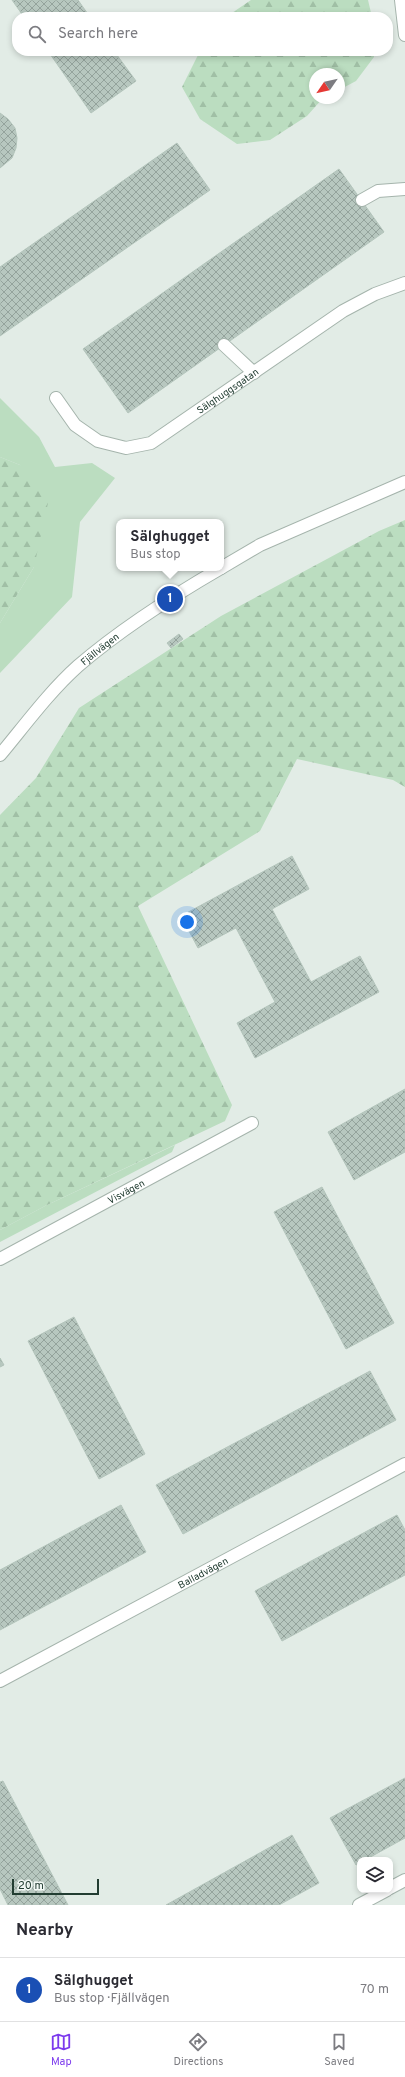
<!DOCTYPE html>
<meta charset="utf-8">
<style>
:root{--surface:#fff;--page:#f7f7f7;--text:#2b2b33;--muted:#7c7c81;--line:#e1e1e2;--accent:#7c3aed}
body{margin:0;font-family:Overpass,sans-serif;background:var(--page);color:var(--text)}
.controls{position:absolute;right:12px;bottom:12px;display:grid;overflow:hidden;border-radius:8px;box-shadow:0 2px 6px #0003}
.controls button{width:36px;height:36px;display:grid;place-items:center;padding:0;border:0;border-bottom:1px solid var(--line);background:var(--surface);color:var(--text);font:20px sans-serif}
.compass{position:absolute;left:309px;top:68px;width:36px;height:36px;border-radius:50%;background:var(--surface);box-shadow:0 2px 6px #0003;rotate:236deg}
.scale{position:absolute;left:12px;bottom:10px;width:87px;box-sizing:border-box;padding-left:4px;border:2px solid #223d32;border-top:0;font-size:11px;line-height:14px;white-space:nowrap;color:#223d32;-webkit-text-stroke:3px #f2f8f5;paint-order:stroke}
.you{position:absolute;left:187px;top:922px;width:14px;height:14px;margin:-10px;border:3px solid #fff;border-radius:50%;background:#1a73e8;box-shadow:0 0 0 6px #1a73e833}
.badge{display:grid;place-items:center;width:26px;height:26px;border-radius:50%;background:var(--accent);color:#fff;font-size:13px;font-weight:700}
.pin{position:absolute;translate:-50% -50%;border:2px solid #fff;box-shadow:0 1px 4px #0006}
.popup{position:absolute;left:116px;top:519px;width:108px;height:52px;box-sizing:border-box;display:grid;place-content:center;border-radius:8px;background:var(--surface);filter:drop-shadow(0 1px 3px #0005);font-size:13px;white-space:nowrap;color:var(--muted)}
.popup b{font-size:15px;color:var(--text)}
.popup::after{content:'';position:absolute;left:50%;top:100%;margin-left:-8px;border:8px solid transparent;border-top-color:var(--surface)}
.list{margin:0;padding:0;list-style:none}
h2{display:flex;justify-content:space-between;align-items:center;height:52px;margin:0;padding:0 16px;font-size:17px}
h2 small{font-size:13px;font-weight:400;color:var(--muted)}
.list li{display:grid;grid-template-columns:26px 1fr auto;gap:12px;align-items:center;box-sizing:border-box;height:64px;padding:0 16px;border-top:1px solid var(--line)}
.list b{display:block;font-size:15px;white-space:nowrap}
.list p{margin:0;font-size:13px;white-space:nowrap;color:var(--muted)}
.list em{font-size:13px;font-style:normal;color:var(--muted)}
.icon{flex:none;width:22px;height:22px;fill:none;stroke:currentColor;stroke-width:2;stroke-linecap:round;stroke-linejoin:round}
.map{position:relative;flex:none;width:405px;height:1905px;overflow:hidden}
.search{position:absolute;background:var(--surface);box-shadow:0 2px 6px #0003;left:12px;right:12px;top:12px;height:44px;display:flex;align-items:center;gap:10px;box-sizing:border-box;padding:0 14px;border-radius:16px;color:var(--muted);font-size:15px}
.sheet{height:116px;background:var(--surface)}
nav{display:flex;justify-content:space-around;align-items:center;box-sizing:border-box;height:56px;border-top:1px solid var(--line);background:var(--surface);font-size:11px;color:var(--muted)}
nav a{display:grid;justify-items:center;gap:2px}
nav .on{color:var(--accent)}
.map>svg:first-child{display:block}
</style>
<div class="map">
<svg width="405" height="1905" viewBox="0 0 405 1905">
<defs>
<pattern id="forest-firs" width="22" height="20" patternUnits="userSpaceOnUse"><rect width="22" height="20" fill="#bbddc0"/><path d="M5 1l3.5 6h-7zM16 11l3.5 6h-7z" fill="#a0bfa5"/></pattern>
<pattern id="building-cross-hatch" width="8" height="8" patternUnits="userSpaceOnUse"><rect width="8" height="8" fill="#b7c7bf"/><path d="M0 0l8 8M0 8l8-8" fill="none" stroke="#94a39c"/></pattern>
</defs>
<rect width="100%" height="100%" fill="#e2ece6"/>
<path fill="#bbddc0" d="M 0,398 L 39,437 L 55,467 L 92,463 L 115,478 L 80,522 L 72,597 L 0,673 L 0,623 L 34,567 L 20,465 L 0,457 Z
M 175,1145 L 172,1152 L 0,1242 L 0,1230 L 45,1206 Z"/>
<path fill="url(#forest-firs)" d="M 251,0 L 368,0 L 372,17 L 226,17 Z
M 200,51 L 374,51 L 374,57 L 356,81 L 339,90 L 339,74 L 315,74 L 315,98 L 323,98 L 307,116 L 270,140 L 237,144 L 200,119 L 182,87 Z
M 0,457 L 20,465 L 48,503 L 34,567 L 0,623 Z
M 405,520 L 405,787 L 393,780 L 297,759 L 260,831 L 138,906 L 232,1105 L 225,1121 L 45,1206 L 0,1230 L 0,815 L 36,778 L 79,708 L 221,616 L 379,531 Z"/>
<path fill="url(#building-cross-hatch)" stroke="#b4c5bc" d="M 12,0 L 78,0 L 90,17 L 24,17 Z
M 48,51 L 114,51 L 136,81 L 91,113 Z
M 0,113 L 8,119 L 15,128 L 17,138 L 16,148 L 12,158 L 0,168 Z
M 177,143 L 210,190 L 0,336 L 0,267 Z
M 339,169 L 384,232 L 128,413 L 83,349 Z
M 179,634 L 183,639 L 171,648 L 167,643 Z
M 292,856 L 309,889 L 272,909 L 311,982 L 360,956 L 379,992 L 255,1058 L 237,1023 L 275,1002 L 236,928 L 198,948 L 181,916 Z
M 405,1089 L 405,1152 L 354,1180 L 328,1132 Z
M 322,1187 L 394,1323 L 346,1349 L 274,1212 Z
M 74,1317 L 145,1454 L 99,1479 L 28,1341 Z
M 0,1358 L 4,1365 L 0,1367 Z
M 370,1371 L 396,1420 L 183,1534 L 156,1485 Z
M 121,1505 L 146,1552 L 0,1630 L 0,1570 Z
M 397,1515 L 405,1530 L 405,1575 L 282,1641 L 255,1591 Z
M 405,1778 L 405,1838 L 365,1860 L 360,1860 L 360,1863 L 356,1865 L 330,1818 Z
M 3,1781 L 68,1905 L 8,1905 L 0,1889 L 0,1782 Z
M 292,1835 L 319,1883 L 279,1905 L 166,1905 Z"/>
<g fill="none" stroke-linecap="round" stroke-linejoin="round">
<defs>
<path id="service" d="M 362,200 L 378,191 L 405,189
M 224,345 L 254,373"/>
<g id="minor">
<path d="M 401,0 L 405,35"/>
<path id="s1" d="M 56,398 L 75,425 L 98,441 L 126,448 L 151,443 L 343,311 L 375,294 L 405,283"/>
<path id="s2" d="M 0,1259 L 252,1123"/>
<path id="s3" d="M 0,1681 L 405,1464"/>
<path d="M 390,1888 L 405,1880"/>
<path d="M 359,1905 L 387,1890"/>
</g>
<g id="tertiary">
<path d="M 221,568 L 260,545 L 405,482"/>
<path id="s4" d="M 0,755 C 25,725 49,692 78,666 C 121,629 171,597 221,568"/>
</g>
</defs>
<use href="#service" stroke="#a5b4ac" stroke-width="14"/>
<use href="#minor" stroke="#a5b4ac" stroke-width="14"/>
<use href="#tertiary" stroke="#a5b4ac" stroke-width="14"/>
<use href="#service" stroke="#fff" stroke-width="12"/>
<use href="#minor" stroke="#fff" stroke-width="12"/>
<use href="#tertiary" stroke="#fff" stroke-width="12"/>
</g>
<g text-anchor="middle" stroke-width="3.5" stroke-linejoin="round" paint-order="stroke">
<g font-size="10" fill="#223d32" stroke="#f2f8f5">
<text dy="4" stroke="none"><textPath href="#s1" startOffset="208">Sälghuggsgatan</textPath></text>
<text dy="4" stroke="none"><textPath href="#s4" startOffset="146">Fjällvägen</textPath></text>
<text dy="4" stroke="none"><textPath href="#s2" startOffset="143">Visvägen</textPath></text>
<text dy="4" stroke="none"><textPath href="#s3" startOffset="230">Balladvägen</textPath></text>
</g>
</g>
</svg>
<div class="controls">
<button><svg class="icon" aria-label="layers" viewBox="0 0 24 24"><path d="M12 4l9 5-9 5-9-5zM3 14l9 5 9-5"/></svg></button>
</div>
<svg class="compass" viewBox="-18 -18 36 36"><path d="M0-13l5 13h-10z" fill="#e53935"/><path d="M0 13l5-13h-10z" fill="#7c7c81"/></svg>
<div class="scale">20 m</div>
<div class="you"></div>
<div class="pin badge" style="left:170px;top:599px;background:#1a4fb4">1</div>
<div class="popup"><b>Sälghugget</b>Bus stop</div>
<div class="search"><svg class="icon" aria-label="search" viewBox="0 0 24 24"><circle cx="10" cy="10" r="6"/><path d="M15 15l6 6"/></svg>Search here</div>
</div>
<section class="sheet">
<h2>Nearby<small></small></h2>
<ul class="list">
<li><span class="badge" style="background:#1a4fb4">1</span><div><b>Sälghugget</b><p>Bus stop · Fjällvägen</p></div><em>70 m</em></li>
</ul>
</section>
<nav>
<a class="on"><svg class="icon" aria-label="map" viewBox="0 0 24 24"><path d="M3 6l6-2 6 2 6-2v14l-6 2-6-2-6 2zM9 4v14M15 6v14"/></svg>Map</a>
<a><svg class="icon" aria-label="directions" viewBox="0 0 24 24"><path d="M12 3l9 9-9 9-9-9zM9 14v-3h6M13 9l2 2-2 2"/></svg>Directions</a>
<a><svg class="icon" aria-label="saved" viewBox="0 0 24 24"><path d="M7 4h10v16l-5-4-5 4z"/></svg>Saved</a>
</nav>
